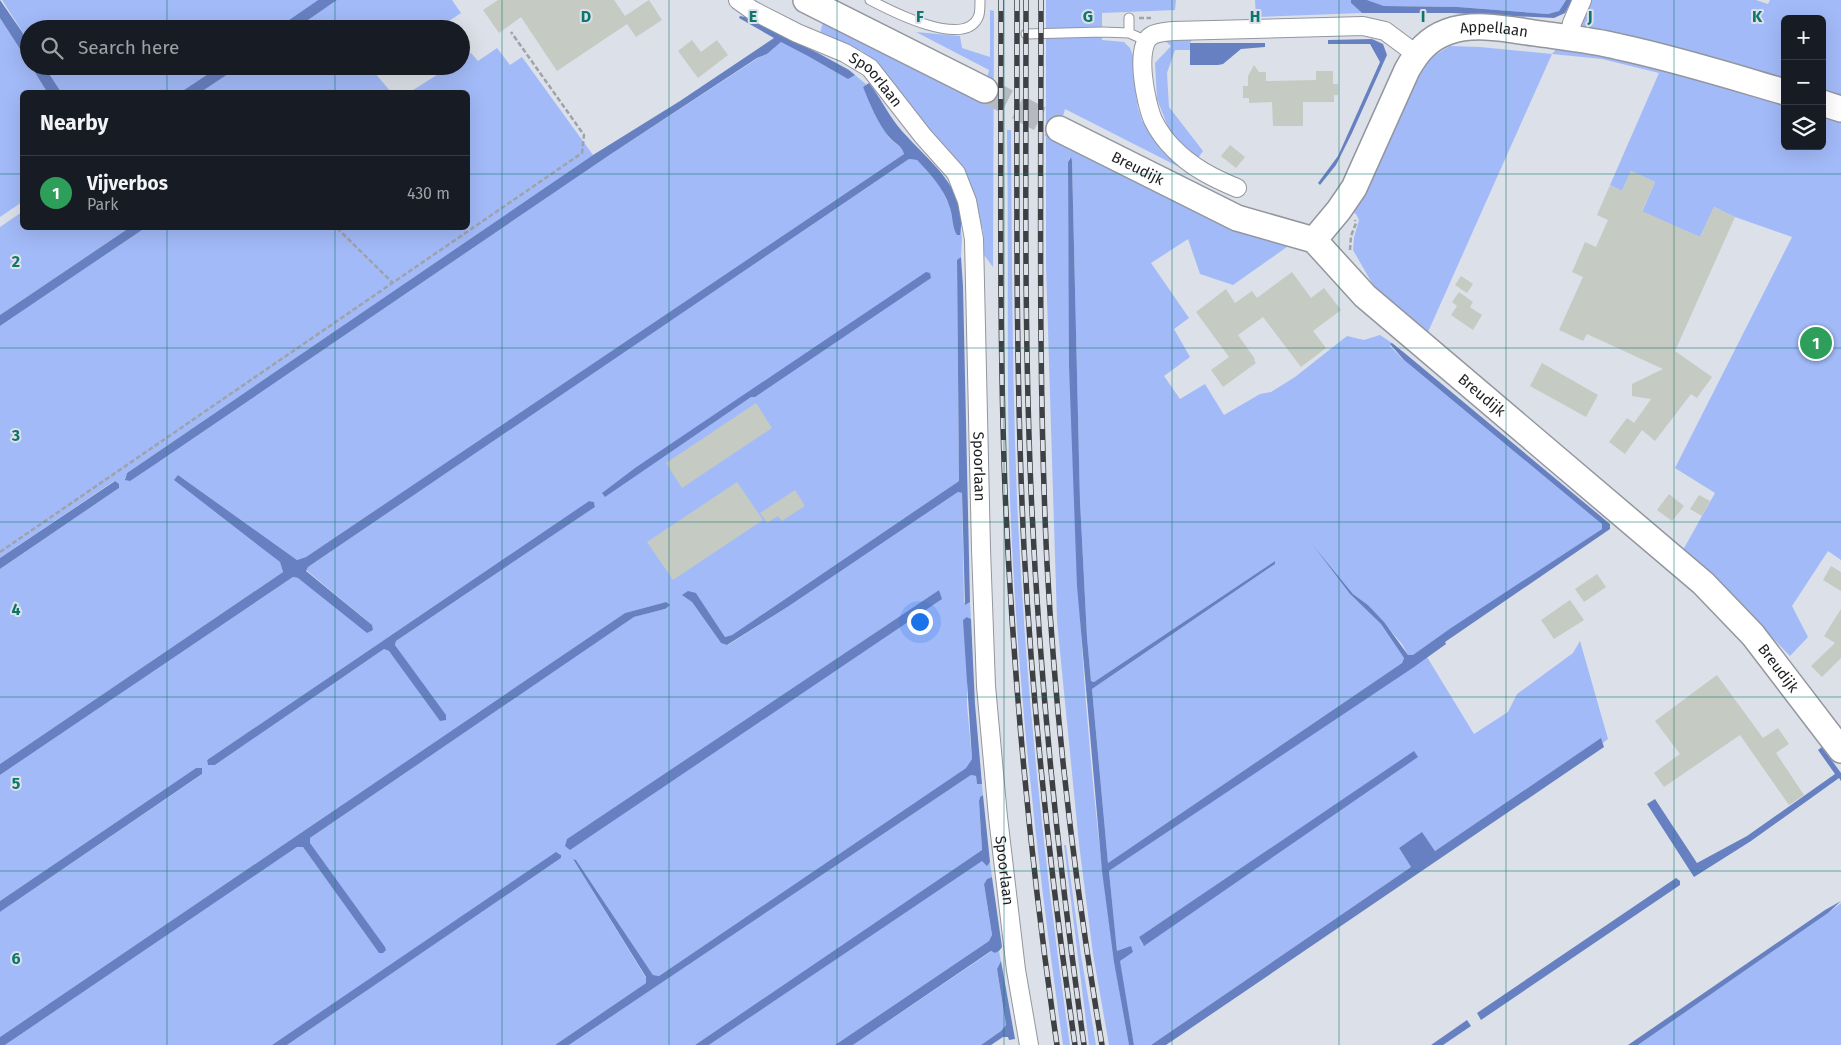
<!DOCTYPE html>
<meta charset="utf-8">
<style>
:root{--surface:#171b24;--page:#242831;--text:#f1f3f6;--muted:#9ea1a6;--line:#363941;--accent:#8c9099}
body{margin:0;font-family:"Fira Sans",sans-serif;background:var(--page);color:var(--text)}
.controls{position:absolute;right:15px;top:15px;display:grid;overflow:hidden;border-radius:8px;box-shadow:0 5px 20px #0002}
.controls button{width:45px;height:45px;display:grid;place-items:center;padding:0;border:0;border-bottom:1px solid var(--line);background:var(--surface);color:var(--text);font:25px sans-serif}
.you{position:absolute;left:919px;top:621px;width:18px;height:18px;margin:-12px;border:4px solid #fff;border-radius:50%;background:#1a73e8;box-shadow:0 0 0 8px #1a73e833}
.badge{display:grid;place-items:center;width:32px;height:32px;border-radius:50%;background:var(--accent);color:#fff;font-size:16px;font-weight:700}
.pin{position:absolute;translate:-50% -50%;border:2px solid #fff;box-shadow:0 1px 5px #0006}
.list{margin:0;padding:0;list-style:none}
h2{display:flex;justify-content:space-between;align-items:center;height:65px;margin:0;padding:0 20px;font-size:21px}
h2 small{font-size:16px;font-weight:400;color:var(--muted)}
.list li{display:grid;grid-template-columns:32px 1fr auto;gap:15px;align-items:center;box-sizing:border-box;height:75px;padding:0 20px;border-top:1px solid var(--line)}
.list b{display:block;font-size:19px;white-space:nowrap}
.list p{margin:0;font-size:16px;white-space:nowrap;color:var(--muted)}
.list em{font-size:16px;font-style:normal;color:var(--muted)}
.icon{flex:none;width:28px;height:28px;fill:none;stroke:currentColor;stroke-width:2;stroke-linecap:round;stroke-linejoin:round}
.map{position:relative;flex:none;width:1841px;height:1045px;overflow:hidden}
.search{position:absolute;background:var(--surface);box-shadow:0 5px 20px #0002;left:20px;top:20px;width:450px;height:55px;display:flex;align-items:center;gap:12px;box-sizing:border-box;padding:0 18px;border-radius:28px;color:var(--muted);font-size:19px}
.panel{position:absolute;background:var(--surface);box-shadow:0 5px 20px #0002;left:20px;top:90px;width:450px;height:140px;border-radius:8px}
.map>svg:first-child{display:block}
</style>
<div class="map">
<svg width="1841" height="1045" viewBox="0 0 1841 1045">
<rect width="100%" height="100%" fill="#dce0e8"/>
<path fill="#a2baf8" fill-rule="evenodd" d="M 2,0 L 318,0 L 276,29 L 29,29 L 29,42 Z
M 337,0 L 452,0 L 461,13 L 437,29 L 295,29 Z
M 1046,0 L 1176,0 L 1175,10 L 1102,13 L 1102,40 L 1124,42 L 1130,48 L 1137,66 L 1136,95 L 1138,108 L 1142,121 L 1189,172 L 1065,109 L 1057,138 L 1294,242 L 1233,285 L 1200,274 L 1188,239 L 1151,263 L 1189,318 L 1174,329 L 1190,357 L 1164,376 L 1180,399 L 1205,384 L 1224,415 L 1260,394 L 1271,392 L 1295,377 L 1347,336 L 1364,340 L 1380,335 L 1392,343 L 1390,346 L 1404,360 L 1602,524 L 1602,529 L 1596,533 L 1414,655 L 1408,655 L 1402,644 L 1368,605 L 1353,594 L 1312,544 L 1350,594 L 1381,624 L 1404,658 L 1402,663 L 1108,863 L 1092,689 L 1275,564 L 1275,561 L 1094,682 L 1091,681 L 1087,637 L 1080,501 L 1072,161 L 1070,157 L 1068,162 C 1070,457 1076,754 1129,1045 L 1109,1045 L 1093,954 L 1079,844 L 1057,621 L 1046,266 Z
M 1255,0 L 1351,0 L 1351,3 L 1362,13 L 1256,17 Z
M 1367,0 L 1566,0 L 1559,11 L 1548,14 L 1458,7 L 1384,6 Z
M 1590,0 L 1756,0 L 1768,4 L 1770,0 L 1841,0 L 1841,560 L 1828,551 L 1792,606 L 1808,637 L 1790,656 L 1715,578 L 1683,550 L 1715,493 L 1675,468 L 1792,237 L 1735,217 L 1714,207 L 1700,237 L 1642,212 L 1655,182 L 1631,171 L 1622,191 L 1610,185 L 1659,73 L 1602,59 L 1552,54 L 1428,332 L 1376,290 L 1353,250 L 1354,237 L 1359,220 L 1356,214 L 1351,211 L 1414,78 L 1427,60 L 1450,46 L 1480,47 L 1552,54 L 1583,18 ZM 1785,19 L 1822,19 L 1822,146 L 1785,146 Z
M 990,10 L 994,11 L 993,267 L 984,255 L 983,229 L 976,229 L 964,178 L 885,76 L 862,51 L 819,37 L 823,22 L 981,102 L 989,70 L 916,32 L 960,36 L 962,48 L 990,57 Z
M 0,18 L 29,63 L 29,66 L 31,66 L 47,92 L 22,92 L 22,202 L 0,217 Z
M 1194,36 L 1190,43 L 1190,50 L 1175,50 L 1167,73 L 1169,107 L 1203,151 L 1198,158 L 1170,132 L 1157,99 L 1155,63 L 1171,46 L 1164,40 Z
M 781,42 L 854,75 L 849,70 L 867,85 L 863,87 L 889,138 L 903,149 L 904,154 L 306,557 L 297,560 L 178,475 L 280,562 L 283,572 L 0,764 L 0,569 L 119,488 L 119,484 L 114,481 L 0,558 L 0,326 L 145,228 L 468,228 L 468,92 L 410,92 L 451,66 L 461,66 L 461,59 L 471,53 L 478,61 L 497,48 L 510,65 L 522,57 L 593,155 L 127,473 L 125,479 L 160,461 L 611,154 L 758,58 L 767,54 Z
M 44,66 L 220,66 L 181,92 L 61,92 Z
M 240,66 L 382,66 L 374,72 L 391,92 L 201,92 Z
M 1007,130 L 1011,130 C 1012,253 1012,376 1017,499 C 1025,682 1044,864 1070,1045 L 1063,1045 C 1037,864 1017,682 1010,499 C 1006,376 1009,253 1007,130 Z
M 909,159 L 917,160 L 939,183 L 950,207 L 955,231 L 961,230 L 962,238 L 961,257 L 957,261 L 959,481 L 732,635 L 725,637 L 696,593 L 692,602 L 721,643 L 728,645 L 789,606 L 958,492 L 962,493 L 964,601 L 965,604 L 970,602 L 971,619 L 967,617 L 967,705 L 972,759 L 966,768 L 659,976 L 653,975 L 576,860 L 573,859 L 646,978 L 646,983 L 555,1045 L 287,1045 L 561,858 L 559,853 L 272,1045 L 5,1045 L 297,847 L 303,847 L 379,953 L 310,843 L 310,838 L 634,617 L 665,609 L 666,602 L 625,613 L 0,1037 L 0,912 L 201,775 L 202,769 L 196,768 L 0,901 L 0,775 L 293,577 L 298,578 L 372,625 L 306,570 L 308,567 ZM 589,501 L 594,502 L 595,507 L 396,641 L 395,645 L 445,715 L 445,720 L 389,651 L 384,649 L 215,765 L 208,765 L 207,760 ZM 939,590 L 941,599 L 570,849 L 566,846 L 567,839 Z
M 22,212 L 22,228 L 129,228 L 0,315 L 0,227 Z
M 1580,641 L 1608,739 L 1603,743 L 1600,739 L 1435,851 L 1422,833 L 1399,848 L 1411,867 L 1151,1045 L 1134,1045 L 1117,951 L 1109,871 L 1427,657 L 1474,734 L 1508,712 L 1517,694 L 1573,653 ZM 1414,752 L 1417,757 L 1143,945 L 1139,937 Z
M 971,775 L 976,776 L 977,784 L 982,784 L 983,795 L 980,797 L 979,801 L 982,850 L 695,1045 L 569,1045 Z
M 1064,845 L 1066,845 L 1081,955 L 1096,1045 L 1089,1045 Z
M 982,860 L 987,865 L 990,862 L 992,877 L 987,879 L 984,884 L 992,936 L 989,941 L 835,1045 L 709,1045 Z
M 1841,903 L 1841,1045 L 1638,1045 L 1828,913 Z
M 992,951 L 995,953 L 999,951 L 1001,961 L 997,969 L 1006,1025 L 1001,1031 L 981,1045 L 853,1045 Z"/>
<path fill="#6780c2" d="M 0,0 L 29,42 L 29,63 L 0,18 Z
M 318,0 L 337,0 L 295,29 L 276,29 Z
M 1351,0 L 1367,0 L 1384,6 L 1458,7 L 1548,14 L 1559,11 L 1566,0 L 1572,0 L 1565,13 L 1554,18 L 1452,13 L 1362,13 L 1351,3 Z
M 740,16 L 745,17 L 818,53 L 849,70 L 855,75 L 848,79 L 808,56 L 781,42 L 767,54 L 757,58 L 611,154 L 160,461 L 130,481 L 125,480 L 127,473 L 593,155 L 680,101 L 774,38 L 739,18 Z
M 1372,39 L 1383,44 L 1387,55 L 1352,133 L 1336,165 L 1320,185 L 1318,183 L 1338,156 L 1380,62 L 1370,44 L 1328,44 L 1328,40 Z
M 1190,43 L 1265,43 L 1265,47 L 1241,49 L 1223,64 L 1218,65 L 1190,65 Z
M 31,66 L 44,66 L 61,92 L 47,92 Z
M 220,66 L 240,66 L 201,92 L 181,92 Z
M 869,83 C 880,97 887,112 897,125 C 925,160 969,185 960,235 L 957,235 C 952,227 953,217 950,208 C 944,188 930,174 917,160 L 909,159 L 308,567 L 306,571 L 372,625 L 373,630 L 367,633 L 298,578 L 293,577 L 0,775 L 0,764 L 283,572 L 280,562 L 174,480 L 178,475 L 297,560 L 306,557 L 904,154 C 902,145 894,143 889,137 C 877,122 870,104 863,87 Z
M 1071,157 L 1072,161 L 1080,501 L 1087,637 L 1091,681 L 1094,682 L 1275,561 L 1275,564 L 1092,689 L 1108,863 L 1402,663 L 1404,658 L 1381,624 L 1350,594 L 1312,544 L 1353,594 L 1368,605 L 1384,622 L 1408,655 L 1413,655 L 1451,628 L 1602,529 L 1602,524 L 1597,520 L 1404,360 L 1390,344 L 1392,343 L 1407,355 L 1610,524 L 1610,529 L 1445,642 L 1446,644 L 1414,667 L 1109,871 L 1117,951 L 1131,946 L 1133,952 L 1120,961 L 1134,1045 L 1129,1045 L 1114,962 L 1102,871 L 1077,586 L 1069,365 L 1068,162 Z
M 129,228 L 145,228 L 0,326 L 0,315 Z
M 961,257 L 963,286 L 970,602 L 965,605 L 962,493 L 958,492 L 789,606 L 727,645 L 721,643 L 692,602 L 682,595 L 688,591 L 696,593 L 725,637 L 732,635 L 959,481 L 957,260 Z
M 926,272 L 930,273 L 931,278 L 755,397 L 751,397 L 605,497 L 602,493 L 635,468 Z
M 115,481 L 119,484 L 119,488 L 0,569 L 0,558 Z
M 589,501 L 594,502 L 595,507 L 396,641 L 395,645 L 446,715 L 446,720 L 440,721 L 389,651 L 384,649 L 215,765 L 208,765 L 207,760 Z
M 939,590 L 942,599 L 570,850 L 565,846 L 567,839 Z
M 666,602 L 670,605 L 665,609 L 634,617 L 310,838 L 310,843 L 385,947 L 386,950 L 383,953 L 379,953 L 303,847 L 297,847 L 5,1045 L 0,1045 L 0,1037 L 625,613 Z
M 967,617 L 971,619 L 975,704 L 982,784 L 977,784 L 976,776 L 971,775 L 569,1045 L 555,1045 L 646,983 L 646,977 L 573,859 L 576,860 L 653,975 L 659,976 L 966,768 L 972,759 L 963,620 Z
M 1601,738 L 1604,747 L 1166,1045 L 1151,1045 L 1411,867 L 1399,848 L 1422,832 L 1435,851 Z
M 1822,747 L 1841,773 L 1841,781 L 1839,778 L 1751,841 L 1694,877 L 1647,804 L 1655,799 L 1697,863 L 1747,836 L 1835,774 L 1818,750 Z
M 1414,751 L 1418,757 L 1144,946 L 1139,937 Z
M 196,768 L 202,768 L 202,774 L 0,912 L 0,901 Z
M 983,795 L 990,862 L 987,866 L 982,861 L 709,1045 L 695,1045 L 982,850 L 979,801 L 980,797 Z
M 556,852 L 561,855 L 561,858 L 287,1045 L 272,1045 Z
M 992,877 L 1002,947 L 999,951 L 995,953 L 991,951 L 853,1045 L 835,1045 L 989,941 L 992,935 L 984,884 L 987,879 Z
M 1676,878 L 1680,881 L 1680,885 L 1481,1020 L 1477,1013 Z
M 1841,901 L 1828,913 L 1638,1045 L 1628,1045 L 1825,910 Z
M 1001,961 L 1015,1039 L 1009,1040 L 1008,1037 L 1003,1037 L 991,1045 L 981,1045 L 1001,1031 L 1006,1025 L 997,969 Z
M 1467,1020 L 1471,1026 L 1443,1045 L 1431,1045 Z"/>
<path fill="#c5cac2" d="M 498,0 L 614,0 L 625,16 L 649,0 L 662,20 L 636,37 L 627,24 L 557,71 L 521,17 L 499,33 L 483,10 Z
M 692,40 L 701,52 L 717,40 L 728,55 L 698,78 L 678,51 Z
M 1254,65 L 1259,72 L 1266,72 L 1266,81 L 1316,80 L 1316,71 L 1333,71 L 1333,84 L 1338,84 L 1338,95 L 1334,95 L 1334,102 L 1303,102 L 1303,126 L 1273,126 L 1272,102 L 1249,103 L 1249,98 L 1243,98 L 1243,86 L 1248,86 L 1248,76 Z
M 1230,145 L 1245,157 L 1236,168 L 1221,156 Z
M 1631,171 L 1655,182 L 1642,211 L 1700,237 L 1714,207 L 1735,217 L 1675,351 L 1712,377 L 1697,398 L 1691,394 L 1655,441 L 1642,430 L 1625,454 L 1609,442 L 1627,418 L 1634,423 L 1651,399 L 1632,396 L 1632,384 L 1663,369 L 1587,334 L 1583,341 L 1559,330 L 1583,277 L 1572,272 L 1585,242 L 1596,247 L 1608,220 L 1597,215 L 1610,185 L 1622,191 Z
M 1292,272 L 1311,298 L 1324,288 L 1341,310 L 1313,331 L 1326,348 L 1301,367 L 1263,317 L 1238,335 L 1255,359 L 1254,360 L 1256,363 L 1223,387 L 1211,370 L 1229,357 L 1196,312 L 1226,289 L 1235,303 L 1252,291 L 1257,298 Z
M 1461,276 L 1473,284 L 1467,293 L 1455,285 Z
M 1459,292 L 1473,302 L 1470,307 L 1482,315 L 1473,330 L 1451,315 L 1457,306 L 1452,302 Z
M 1542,363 L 1598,395 L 1586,417 L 1530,386 Z
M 756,403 L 772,428 L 682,488 L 666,463 Z
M 737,482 L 763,520 L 673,580 L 647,542 Z
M 795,490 L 805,506 L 782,521 L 778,516 L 767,523 L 760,513 Z
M 1669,494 L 1684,506 L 1672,521 L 1657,510 Z
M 1699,495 L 1710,501 L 1702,516 L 1690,509 Z
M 1831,566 L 1841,572 L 1841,591 L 1823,580 Z
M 1597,574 L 1606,587 L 1584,602 L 1575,589 Z
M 1570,600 L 1584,620 L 1554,639 L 1541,620 Z
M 1841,609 L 1841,658 L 1822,677 L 1811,666 L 1835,643 L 1824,636 Z
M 1717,675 L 1763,738 L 1778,728 L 1789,744 L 1776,753 L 1804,795 L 1789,805 L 1740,735 L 1664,787 L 1654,773 L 1680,754 L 1655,721 Z"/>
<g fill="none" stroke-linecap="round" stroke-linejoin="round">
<path stroke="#b6b9c0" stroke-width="25" stroke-dasharray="25 12" stroke-linecap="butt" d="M 985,90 L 1059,129"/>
<defs>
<path id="lane" d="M 870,0 C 889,10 967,51 979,15 C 980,11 980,5 980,0
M 1129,18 L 1129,33 L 1147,41
M 1026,34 L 1102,32 L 1129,33"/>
<g id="street">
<path id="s1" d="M 738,0 L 752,10 L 797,33 L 845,53 L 870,68 L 923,136 L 956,173 L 967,201 L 974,239 L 981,549 L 986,686 L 998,817 L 1016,970 L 1029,1045"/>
<path d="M 1569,38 L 1572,23 L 1582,0"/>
<path d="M 1237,188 C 1213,178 1191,167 1173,148 C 1165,140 1158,130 1153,120 C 1146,104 1134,47 1151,36 C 1157,32 1166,32 1173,31 L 1363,26 L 1385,31 L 1416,54"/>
</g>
<g id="secondary">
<path d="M 806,0 L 985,90"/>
<path d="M 1822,103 L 1841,109"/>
<path id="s2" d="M 1059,129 L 1237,218 L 1314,240 L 1365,296 L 1703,583 L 1753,635 L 1841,750"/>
<path id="s3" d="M 1314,240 L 1339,210 L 1354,188 L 1407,70 C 1417,52 1428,39 1447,32 C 1474,22 1507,29 1534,33 C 1562,37 1592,40 1620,47 C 1676,59 1730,76 1785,92"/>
</g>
</defs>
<use href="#lane" stroke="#93969e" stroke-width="11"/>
<use href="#street" stroke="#93969e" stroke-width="20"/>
<use href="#secondary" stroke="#93969e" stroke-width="28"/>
<path stroke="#9fa2a8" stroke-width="2.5" stroke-dasharray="5 2.5" stroke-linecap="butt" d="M 1139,18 L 1151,18
M 337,228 L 393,283
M 1350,250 L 1351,236 L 1356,223 L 1355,220
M 0,552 L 582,153 L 584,135 L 511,32"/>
<use href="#lane" stroke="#fff" stroke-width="9"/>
<use href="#street" stroke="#fff" stroke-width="18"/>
<use href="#secondary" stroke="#fff" stroke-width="25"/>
<defs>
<path id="rail" d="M 1001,0 C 1001,163 999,327 1005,490 C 1013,676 1030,861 1057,1045
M 1017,0 C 1017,183 1015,365 1024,548 C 1033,714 1051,880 1075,1045
M 1026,0 C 1026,163 1024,327 1031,490 C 1039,676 1058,861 1084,1045
M 1041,0 C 1041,188 1038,376 1047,564 C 1056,725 1075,886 1102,1045"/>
</defs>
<use href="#rail" stroke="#3e4044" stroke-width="5.5"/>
<use href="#rail" stroke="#dce0e8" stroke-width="4" stroke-dasharray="11" stroke-linecap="butt"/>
</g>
<path fill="none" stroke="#0f766e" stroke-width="1" stroke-opacity="0.55" d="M 167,0 L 167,29M 335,0 L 335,29M 502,0 L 502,1045M 669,0 L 669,1045M 837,0 L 837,1045M 1004,0 L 1004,1045M 1172,0 L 1172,1045M 1339,0 L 1339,1045M 1506,0 L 1506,1045M 1674,0 L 1674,1045M 167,66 L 167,92M 335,66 L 335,92M 0,174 L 22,174M 468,174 L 1841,174M 167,228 L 167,1045M 335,228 L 335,1045M 0,348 L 1841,348M 0,522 L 1841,522M 0,697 L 1841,697M 0,871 L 1841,871"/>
<g text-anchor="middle" stroke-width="4" stroke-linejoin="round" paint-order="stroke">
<g font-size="15" fill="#1d1e21" stroke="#dce0e8">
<text dy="5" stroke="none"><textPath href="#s3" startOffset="299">Appellaan</textPath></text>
<text dy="5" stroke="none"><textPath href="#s1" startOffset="161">Spoorlaan</textPath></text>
<text dy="5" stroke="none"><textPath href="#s2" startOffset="88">Breudijk</textPath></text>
<text dy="5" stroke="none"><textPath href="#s2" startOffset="508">Breudijk</textPath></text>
<text dy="5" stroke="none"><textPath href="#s1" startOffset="581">Spoorlaan</textPath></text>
<text dy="5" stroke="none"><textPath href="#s2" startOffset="912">Breudijk</textPath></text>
<text dy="5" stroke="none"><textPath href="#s1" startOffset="986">Spoorlaan</textPath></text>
</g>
</g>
<g font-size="16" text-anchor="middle" font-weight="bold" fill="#0f766e" stroke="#dce0e8" stroke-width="4" stroke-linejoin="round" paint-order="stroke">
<text x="586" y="22">D</text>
<text x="753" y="22">E</text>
<text x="920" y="22">F</text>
<text x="1088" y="22">G</text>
<text x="1255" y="22">H</text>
<text x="1423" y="22">I</text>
<text x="1590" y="22">J</text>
<text x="1757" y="22">K</text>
<text x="16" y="267">2</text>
<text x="16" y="441">3</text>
<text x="16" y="615">4</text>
<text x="16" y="789">5</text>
<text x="16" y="964">6</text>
</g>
</svg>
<div class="controls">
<button>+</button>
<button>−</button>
<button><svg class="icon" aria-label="layers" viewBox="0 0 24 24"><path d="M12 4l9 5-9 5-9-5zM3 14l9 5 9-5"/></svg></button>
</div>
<div class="you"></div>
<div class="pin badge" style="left:1816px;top:343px;background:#2e9e5b">1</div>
<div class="search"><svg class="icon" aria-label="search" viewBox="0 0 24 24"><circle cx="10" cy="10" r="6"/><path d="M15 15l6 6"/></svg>Search here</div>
<section class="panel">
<h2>Nearby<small></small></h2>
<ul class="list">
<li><span class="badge" style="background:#2e9e5b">1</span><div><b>Vijverbos</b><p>Park</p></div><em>430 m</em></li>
</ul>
</section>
</div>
